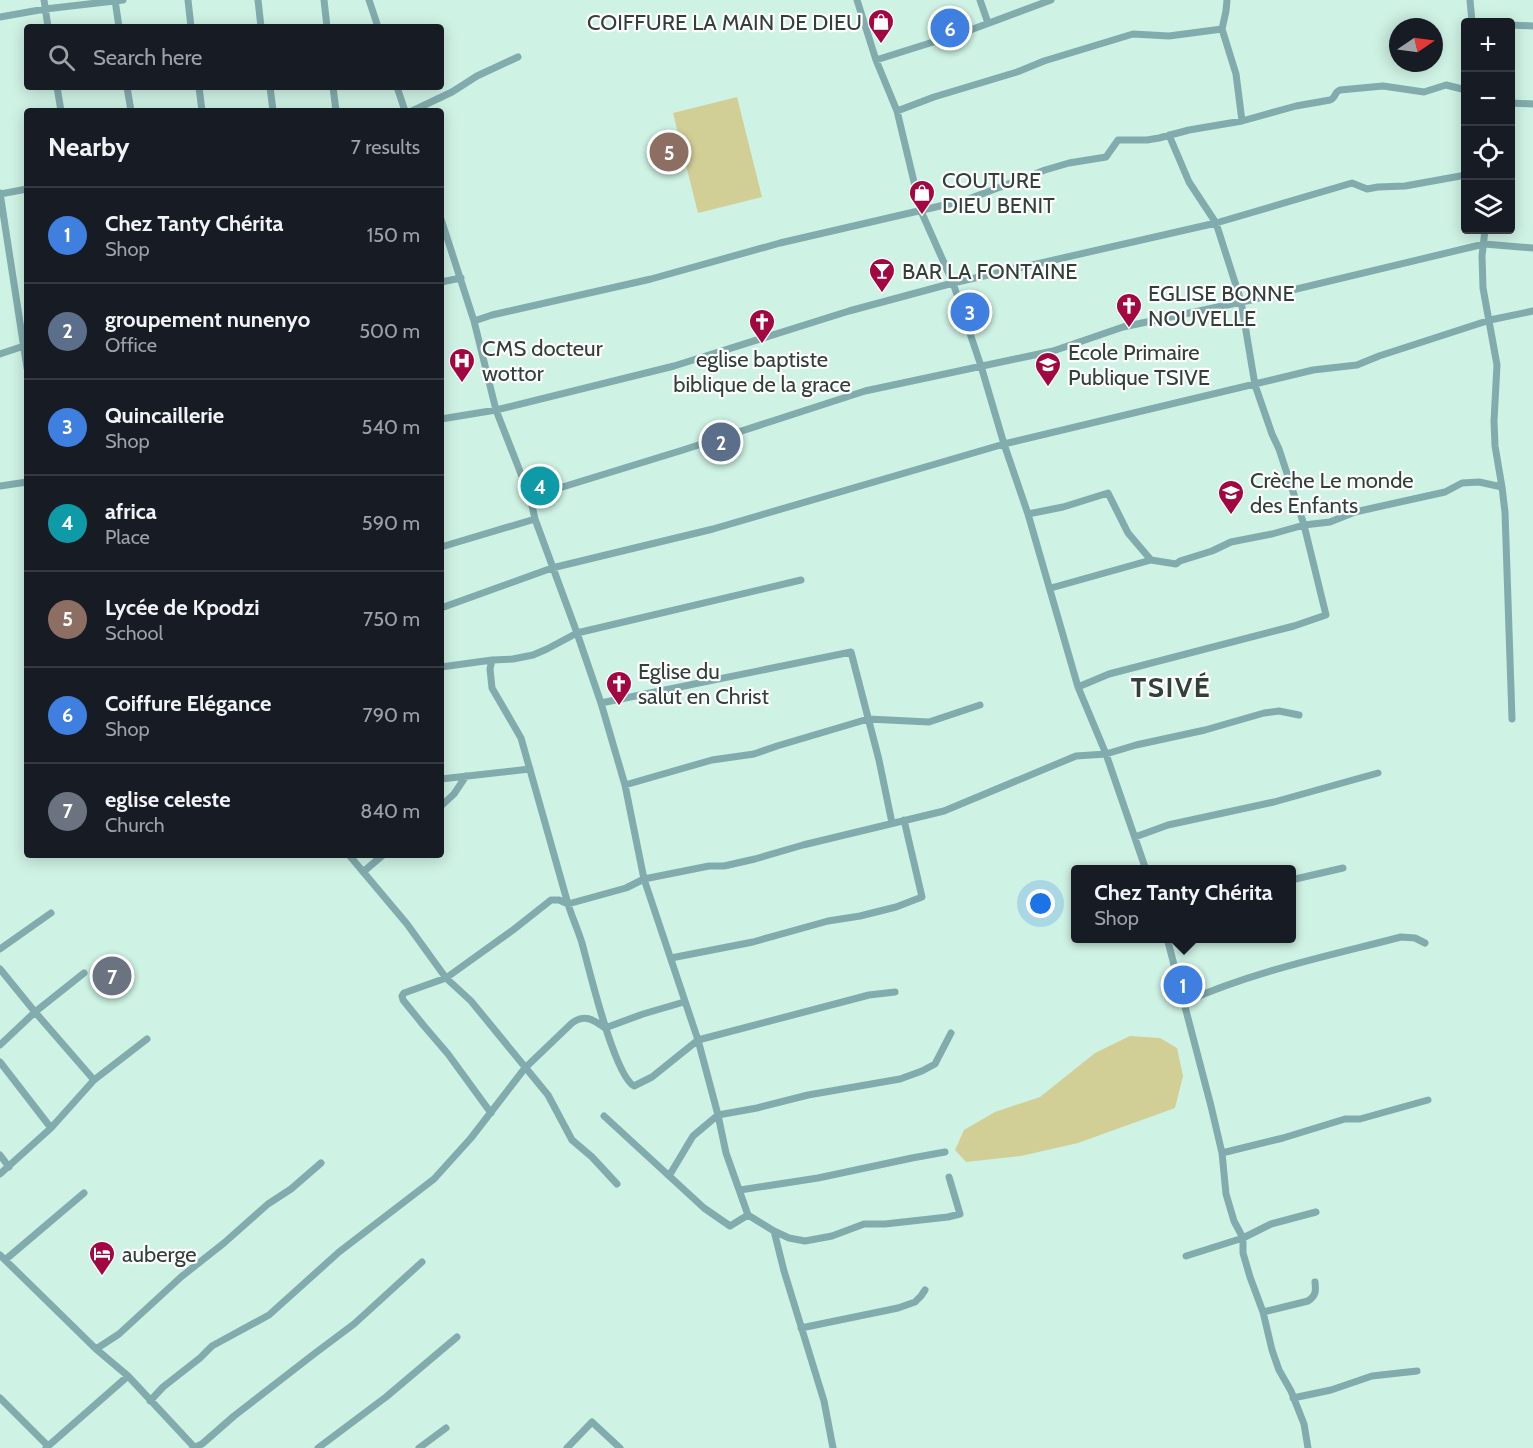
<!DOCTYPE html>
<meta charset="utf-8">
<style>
:root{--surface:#171b24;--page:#20242c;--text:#f1f3f6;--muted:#9ea1a6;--line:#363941;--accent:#1a73e8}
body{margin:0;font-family:Cabin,sans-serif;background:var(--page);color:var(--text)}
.controls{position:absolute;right:18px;top:18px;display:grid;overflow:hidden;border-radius:6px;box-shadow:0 3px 15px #0003}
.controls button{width:54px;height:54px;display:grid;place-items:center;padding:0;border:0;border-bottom:2px solid var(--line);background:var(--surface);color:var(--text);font:30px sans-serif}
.compass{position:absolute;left:1389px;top:18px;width:54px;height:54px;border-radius:50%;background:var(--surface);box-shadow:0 3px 15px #0003;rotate:77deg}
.you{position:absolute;left:1041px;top:904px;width:21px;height:21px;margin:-15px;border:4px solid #fff;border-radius:50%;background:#1a73e8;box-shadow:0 0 0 9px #1a73e833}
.badge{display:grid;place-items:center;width:39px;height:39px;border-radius:50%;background:var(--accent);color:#fff;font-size:20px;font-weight:700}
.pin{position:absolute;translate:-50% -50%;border:3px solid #fff;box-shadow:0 2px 6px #0006}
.popup{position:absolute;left:1071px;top:865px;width:225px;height:78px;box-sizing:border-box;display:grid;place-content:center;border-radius:6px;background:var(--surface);filter:drop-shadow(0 2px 4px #0005);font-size:20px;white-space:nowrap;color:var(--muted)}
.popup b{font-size:22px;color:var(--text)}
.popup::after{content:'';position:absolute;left:50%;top:100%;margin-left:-12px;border:12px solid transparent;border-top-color:var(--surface)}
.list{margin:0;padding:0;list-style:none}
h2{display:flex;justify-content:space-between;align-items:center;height:78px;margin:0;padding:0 24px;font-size:26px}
h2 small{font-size:20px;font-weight:400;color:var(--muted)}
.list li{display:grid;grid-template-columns:39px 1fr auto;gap:18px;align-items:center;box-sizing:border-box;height:96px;padding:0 24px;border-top:2px solid var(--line)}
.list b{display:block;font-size:22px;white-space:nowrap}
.list p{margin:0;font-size:20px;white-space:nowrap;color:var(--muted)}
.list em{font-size:20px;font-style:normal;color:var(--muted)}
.icon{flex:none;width:33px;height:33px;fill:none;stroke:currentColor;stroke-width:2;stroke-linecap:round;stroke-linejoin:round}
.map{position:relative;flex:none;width:1533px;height:1448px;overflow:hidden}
.search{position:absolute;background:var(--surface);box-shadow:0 3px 15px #0003;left:24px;top:24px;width:420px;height:66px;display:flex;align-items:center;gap:15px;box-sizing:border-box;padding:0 21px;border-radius:6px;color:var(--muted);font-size:22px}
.panel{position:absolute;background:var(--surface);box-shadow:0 3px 15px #0003;left:24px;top:108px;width:420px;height:750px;border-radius:6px}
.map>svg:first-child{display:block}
</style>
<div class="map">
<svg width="1533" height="1448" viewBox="0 0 1533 1448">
<rect width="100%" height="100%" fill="#cef2e4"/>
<path fill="#d2cf96" d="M 737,97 L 762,197 L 698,213 L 673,113 Z
M 1130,1036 L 1160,1038 L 1177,1048 L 1183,1076 L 1175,1108 L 1078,1143 L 1021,1156 L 966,1162 L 955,1150 L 964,1130 L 995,1112 L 1040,1097 L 1095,1053 Z"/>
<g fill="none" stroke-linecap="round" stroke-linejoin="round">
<path stroke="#82abad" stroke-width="7" d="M 44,0 L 48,27
M 115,0 L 119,27
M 188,0 L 191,27
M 258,0 L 261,27
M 324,0 L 327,27
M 369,0 L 378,27
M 857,0 L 876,60 L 897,111 L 921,211 L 953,283 L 981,366 L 1004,444 L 1028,514 L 1078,687 L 1106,754 L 1146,870
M 980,0 L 988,23
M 1227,0 L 1226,11 L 1222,29 L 1236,74 L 1242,121
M 1470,0 L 1472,22
M 0,17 L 45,9 L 123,0
M 1510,25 L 1533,26
M 876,60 L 965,32 L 1051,0
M 57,87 L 61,111
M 127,87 L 131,111
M 199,87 L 202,111
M 270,87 L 273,111
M 333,87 L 336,111
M 397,87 L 405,111
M 1510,103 L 1533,104
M 412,111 L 452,92 L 477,76 L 518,57
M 897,111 L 934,97 L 1017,72 L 1044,61 L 1133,34 L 1169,36 L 1222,29
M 0,193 L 27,368
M 0,194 L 27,189
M 441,219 L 474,321 L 496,410 L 530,497 L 535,519 L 577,633 L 601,703 L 625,785 L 644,879 L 698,1040 L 718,1115 L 726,1153 L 748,1215 L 774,1231 L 784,1271 L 824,1401 L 833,1448
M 1485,230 L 1482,256 L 1483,288 L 1497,365 L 1494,421 L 1495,446 L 1502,487 L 1505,512 L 1512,719
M 441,282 L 461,278
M 474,321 L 492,315 L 651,279 L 780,243 L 966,200 L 1045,170 L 1069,163 L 1106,157 L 1118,140 L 1147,140 L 1159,138 L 1189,130 L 1242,121 L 1296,106 L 1330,100 C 1336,98 1334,92 1340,90 L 1383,86 L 1424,92 L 1446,85 L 1466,90
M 0,354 L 27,345
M 441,419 L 496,410 L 674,366 L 849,311 L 953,283 L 1216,223 L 1352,183 L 1367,189 L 1378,187 L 1405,186 L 1466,175
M 0,486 L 27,482
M 530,497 L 683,450 L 865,391 L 1053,351 L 1123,327 L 1251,300 L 1484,244 L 1533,248
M 1028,514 L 1063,507 L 1108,493 L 1128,533 L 1151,560
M 441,547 L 535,519
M 1051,588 L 1151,560 L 1176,564 L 1180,561 L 1212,551 L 1231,542 L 1272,534 L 1304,525 L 1330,522 L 1355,512 L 1445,492 L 1462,483 L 1479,482 L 1502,487
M 441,608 L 552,568 L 713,529 L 1004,444 L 1313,370 L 1357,365 L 1379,356 L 1490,320 L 1533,311
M 492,660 L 490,669 L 492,688 L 521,738 L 568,904 L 626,888 L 644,879 L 709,866 L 724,866 L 755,859 L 803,845 L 944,811 L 1076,756 L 1106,754 L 1136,745 L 1205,730 L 1264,713 L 1279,711 L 1299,715
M 441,667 L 492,660 L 513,659 L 533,655 L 547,649 L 577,633 L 801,580
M 1078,687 L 1109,674 L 1294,626 L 1326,615 L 1304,525 L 1279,449 L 1272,434 L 1255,385 L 1241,301 L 1216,223 L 1189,182 L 1169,135
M 601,703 L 851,652 L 879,760 L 892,823
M 441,779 L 530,769
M 625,785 L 712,760 L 754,754 L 777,746 L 868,719 L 929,722 L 980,705
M 441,806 L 454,794 L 466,776
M 1135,837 L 1168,825 L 1274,802 L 1378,773
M 349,855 L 407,924 L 446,978 L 471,1001 L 548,1095 L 572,1140 L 592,1157 L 617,1184
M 363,872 L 383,855
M 1291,880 L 1343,868
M 1167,938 L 1211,1106 L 1222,1153 L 1226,1194 L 1234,1221 L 1243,1238 L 1243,1253 L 1250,1277 L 1263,1312 L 1272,1350 L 1279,1370 L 1291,1391 L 1304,1424 L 1308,1448
M 0,949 L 51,913
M 671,958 L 753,942 L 828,921 L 860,916 L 896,907 L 922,897 L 904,820
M 0,969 L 35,1012 L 94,1080 L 51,1128 L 0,1174
M 1185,1002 C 1255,971 1328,956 1401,937 L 1415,938 L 1425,943
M 605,1028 L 643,1014 L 684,1002
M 0,1045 L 35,1012 L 84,973
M 0,1062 L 51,1128
M 94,1080 L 147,1039
M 491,1113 L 448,1054 L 424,1026 L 403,1000 L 402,996 L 404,993 L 446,978 L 513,930 L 551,900 L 559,900 L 568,904 C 572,917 578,930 582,943 C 589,969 614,1075 634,1086 L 652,1077 L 698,1040 L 869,995 L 895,992
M 604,1116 L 704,1208 L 730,1226 L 748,1215
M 1222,1153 L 1283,1138 L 1345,1119 L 1360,1119 L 1428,1100
M 0,1155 L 9,1167
M 669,1176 L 693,1136 L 718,1115 L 757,1108 L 808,1095 L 900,1079 L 922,1071 L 935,1064 L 951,1033
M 740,1190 L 818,1178 L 912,1158 L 945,1152
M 774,1231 L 789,1238 L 805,1241 L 832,1236 L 864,1224 L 885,1224 L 948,1217 L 960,1214 L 949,1177
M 0,1255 L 96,1349 L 128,1376 L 195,1448
M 1186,1256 L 1243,1238 L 1271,1224 L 1316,1212
M 5,1260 L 84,1193
M 1263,1312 L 1308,1301 C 1316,1296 1316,1291 1315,1282
M 801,1328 L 898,1308 L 915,1302 L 921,1296 L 925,1290
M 96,1349 L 119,1334 L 181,1277 L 224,1243 L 268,1204 L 291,1189 L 321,1163
M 0,1398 L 48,1446
M 1293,1398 L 1331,1390 L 1372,1376 L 1417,1371
M 150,1401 L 163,1387 L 200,1358 L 212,1346 L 269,1315 L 339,1252 L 434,1179 L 471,1138 L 525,1068 L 572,1023 C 584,1014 593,1019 605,1028
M 46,1448 L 128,1376
M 193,1448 L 202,1444 L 234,1416 L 314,1354 L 354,1324 L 422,1262
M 318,1448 L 386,1397 L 457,1337
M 419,1448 L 446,1428
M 567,1448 L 592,1422 L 620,1448"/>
</g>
<defs>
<symbol id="shop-pin" viewBox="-11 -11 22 30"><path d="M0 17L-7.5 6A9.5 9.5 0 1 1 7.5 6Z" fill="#a30741" stroke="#fff"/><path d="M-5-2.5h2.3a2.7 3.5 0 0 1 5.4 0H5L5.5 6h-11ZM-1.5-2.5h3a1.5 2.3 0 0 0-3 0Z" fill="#fff"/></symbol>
<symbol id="bar-pin" viewBox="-11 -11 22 30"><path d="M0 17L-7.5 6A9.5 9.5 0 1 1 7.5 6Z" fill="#a30741" stroke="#fff"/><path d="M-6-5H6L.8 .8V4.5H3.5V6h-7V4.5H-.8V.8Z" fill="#fff"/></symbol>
<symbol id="church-pin" viewBox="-11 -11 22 30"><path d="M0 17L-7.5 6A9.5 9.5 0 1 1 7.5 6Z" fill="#a30741" stroke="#fff"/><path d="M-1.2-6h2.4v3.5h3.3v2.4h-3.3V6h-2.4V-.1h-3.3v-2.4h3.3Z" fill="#fff"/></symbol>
<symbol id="hospital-pin" viewBox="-11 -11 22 30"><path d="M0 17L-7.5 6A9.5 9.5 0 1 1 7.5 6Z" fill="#a30741" stroke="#fff"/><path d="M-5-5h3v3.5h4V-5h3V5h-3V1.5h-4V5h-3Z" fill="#fff"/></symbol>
<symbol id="school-pin" viewBox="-11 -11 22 30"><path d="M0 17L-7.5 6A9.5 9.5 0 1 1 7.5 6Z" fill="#a30741" stroke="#fff"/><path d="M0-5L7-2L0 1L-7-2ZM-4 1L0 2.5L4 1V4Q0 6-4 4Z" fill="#fff"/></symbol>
<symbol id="hotel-pin" viewBox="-11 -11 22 30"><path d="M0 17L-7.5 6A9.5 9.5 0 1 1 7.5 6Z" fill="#a30741" stroke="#fff"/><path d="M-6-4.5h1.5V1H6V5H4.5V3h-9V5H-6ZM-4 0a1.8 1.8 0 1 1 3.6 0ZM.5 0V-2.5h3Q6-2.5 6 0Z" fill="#fff"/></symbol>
</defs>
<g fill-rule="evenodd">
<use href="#shop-pin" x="866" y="7" width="30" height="40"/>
<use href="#shop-pin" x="907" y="178" width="30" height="40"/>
<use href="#bar-pin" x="867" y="256" width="30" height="40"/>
<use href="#church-pin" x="1114" y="291" width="30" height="40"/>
<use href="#church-pin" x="747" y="307" width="30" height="40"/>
<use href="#hospital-pin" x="447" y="346" width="30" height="40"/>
<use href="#school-pin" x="1033" y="350" width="30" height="40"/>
<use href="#school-pin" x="1216" y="478" width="30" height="40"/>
<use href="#church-pin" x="604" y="669" width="30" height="40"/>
<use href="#hotel-pin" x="87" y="1239" width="30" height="40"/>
</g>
<g text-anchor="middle" stroke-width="4.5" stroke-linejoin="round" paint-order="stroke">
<g font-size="22" fill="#32403b" stroke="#fff" text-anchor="start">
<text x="862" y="30" text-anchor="end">COIFFURE LA MAIN DE DIEU</text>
<text x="942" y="188">COUTURE<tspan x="942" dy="25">DIEU BENIT</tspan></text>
<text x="902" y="279">BAR LA FONTAINE</text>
<text x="1148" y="301">EGLISE BONNE<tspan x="1148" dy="25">NOUVELLE</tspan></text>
<text x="482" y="356">CMS docteur<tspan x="482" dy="25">wottor</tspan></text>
<text x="1068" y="360">Ecole Primaire<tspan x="1068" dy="25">Publique TSIVE</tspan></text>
<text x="762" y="367" text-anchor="middle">eglise baptiste<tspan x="762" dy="25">biblique de la grace</tspan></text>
<text x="1250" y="488">Crèche Le monde<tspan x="1250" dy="25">des Enfants</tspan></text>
<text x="638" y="679">Eglise du<tspan x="638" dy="25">salut en Christ</tspan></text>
<text x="122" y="1262">auberge</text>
</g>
<g font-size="28" font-weight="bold" letter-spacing="1.5" fill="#32403b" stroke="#fff">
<text x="1171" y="697">TSIVÉ</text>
</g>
</g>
</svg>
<div class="controls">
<button>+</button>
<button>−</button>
<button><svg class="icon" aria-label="locate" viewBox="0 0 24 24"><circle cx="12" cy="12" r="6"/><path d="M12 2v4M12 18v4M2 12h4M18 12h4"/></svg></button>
<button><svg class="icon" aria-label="layers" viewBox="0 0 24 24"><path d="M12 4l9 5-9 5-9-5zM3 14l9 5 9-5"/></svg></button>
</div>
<svg class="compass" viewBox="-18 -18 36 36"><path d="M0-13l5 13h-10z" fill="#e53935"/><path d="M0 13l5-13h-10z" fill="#9ea1a6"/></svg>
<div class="you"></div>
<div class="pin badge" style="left:1183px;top:985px;background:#3f7fe0">1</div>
<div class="popup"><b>Chez Tanty Chérita</b>Shop</div>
<div class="pin badge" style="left:721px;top:442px;background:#5c6f8a">2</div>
<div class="pin badge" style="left:970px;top:312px;background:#3f7fe0">3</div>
<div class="pin badge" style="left:540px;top:486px;background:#0f9aa8">4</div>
<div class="pin badge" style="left:669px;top:152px;background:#8d6e63">5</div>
<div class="pin badge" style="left:950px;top:28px;background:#3f7fe0">6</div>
<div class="pin badge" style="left:112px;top:976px;background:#6b7280">7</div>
<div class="search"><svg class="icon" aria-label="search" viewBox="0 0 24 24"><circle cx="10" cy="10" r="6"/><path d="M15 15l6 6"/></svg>Search here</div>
<section class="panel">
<h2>Nearby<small>7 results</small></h2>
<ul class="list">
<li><span class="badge" style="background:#3f7fe0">1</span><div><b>Chez Tanty Chérita</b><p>Shop</p></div><em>150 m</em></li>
<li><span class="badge" style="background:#5c6f8a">2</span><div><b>groupement nunenyo</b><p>Office</p></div><em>500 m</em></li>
<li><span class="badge" style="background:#3f7fe0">3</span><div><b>Quincaillerie</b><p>Shop</p></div><em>540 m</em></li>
<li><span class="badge" style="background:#0f9aa8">4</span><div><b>africa</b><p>Place</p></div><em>590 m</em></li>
<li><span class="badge" style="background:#8d6e63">5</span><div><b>Lycée de Kpodzi</b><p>School</p></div><em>750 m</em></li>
<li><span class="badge" style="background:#3f7fe0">6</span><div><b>Coiffure Elégance</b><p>Shop</p></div><em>790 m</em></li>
<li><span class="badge" style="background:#6b7280">7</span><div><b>eglise celeste</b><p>Church</p></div><em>840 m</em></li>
</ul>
</section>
</div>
